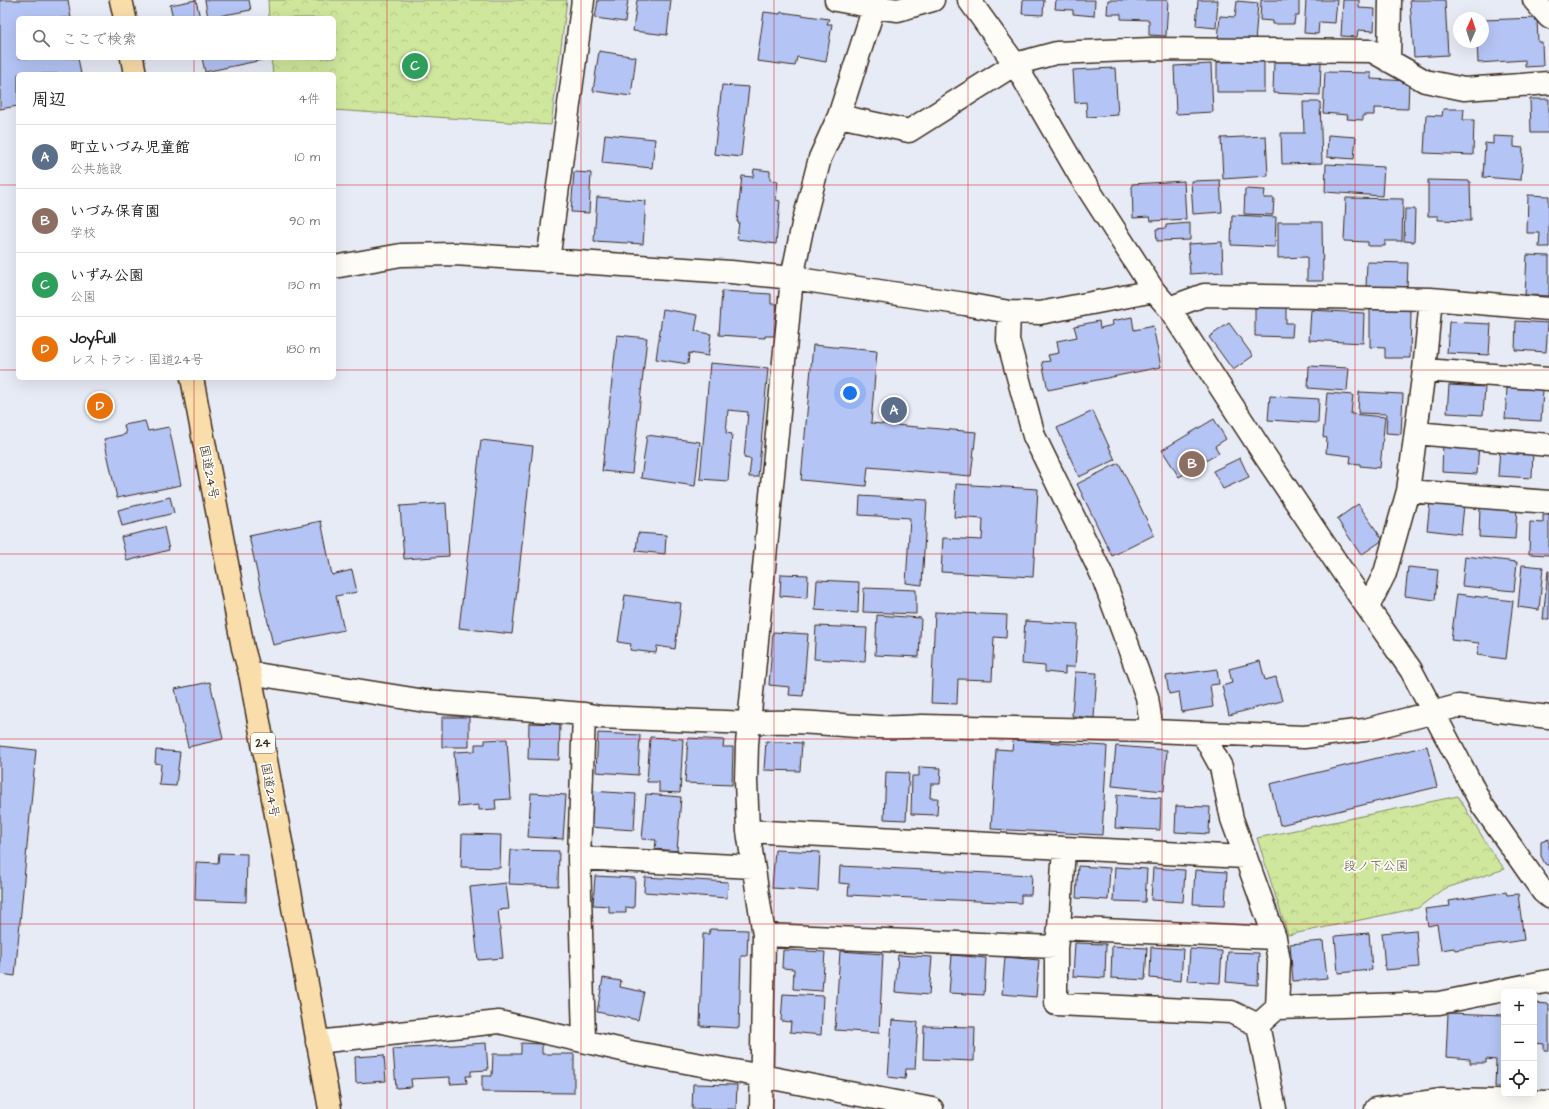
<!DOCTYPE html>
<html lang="ja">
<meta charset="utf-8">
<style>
:root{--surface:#fff;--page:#f6f6f6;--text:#202124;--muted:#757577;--line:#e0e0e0;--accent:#1a73e8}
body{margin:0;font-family:"Architects Daughter","Klee One",sans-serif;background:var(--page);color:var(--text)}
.controls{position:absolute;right:12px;bottom:12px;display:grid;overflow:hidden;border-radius:6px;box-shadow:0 4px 16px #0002}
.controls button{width:36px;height:36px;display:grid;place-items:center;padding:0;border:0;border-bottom:1px solid var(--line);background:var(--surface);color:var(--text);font:20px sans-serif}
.compass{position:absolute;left:1453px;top:12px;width:36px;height:36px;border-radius:50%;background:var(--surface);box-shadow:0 4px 16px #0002;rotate:3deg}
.you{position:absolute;left:850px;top:393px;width:14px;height:14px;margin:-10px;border:3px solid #fff;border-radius:50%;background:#1a73e8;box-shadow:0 0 0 6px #1a73e833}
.badge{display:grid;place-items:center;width:26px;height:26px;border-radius:50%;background:var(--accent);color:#fff;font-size:13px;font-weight:700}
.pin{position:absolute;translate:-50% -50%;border:2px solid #fff;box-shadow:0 1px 4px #0006}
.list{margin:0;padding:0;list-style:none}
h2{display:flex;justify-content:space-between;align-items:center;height:52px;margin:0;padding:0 16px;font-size:17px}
h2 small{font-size:13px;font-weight:400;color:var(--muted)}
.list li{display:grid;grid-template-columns:26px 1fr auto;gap:12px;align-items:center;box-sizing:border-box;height:64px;padding:0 16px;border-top:1px solid var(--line)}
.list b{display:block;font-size:15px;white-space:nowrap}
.list p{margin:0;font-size:13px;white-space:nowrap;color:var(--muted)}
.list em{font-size:13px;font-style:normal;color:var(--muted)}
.icon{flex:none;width:22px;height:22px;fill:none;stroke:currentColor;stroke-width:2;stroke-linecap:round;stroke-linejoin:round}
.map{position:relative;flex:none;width:1549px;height:1109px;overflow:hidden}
.search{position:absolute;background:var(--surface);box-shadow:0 4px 16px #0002;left:16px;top:16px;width:320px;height:44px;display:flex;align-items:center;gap:10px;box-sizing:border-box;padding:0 14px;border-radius:6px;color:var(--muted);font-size:15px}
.panel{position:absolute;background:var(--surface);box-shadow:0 4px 16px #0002;left:16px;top:72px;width:320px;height:308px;border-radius:6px}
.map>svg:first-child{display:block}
</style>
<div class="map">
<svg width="1549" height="1109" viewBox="0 0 1549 1109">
<defs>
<pattern id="park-crowns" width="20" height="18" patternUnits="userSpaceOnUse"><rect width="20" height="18" fill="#cfe79c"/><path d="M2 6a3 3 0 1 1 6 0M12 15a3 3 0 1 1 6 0" fill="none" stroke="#b3c686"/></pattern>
</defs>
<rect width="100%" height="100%" fill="#e7ebf6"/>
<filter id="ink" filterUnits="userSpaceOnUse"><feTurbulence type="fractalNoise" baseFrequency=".025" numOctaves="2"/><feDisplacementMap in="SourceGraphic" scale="8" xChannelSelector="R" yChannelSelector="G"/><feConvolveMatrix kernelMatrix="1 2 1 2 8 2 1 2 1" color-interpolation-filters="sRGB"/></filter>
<g filter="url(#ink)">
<path fill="url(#park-crowns)" stroke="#85885d" d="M 268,0 L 567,0 L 551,125 L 334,110 L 334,74 L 273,74 L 271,58 L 334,58 L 334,18 L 269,18 Z
M 1458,796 L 1492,853 L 1505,869 L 1443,889 L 1418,908 L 1288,935 L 1257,838 Z"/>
<path fill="#b4c4f4" stroke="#3b2a1e" d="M 0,0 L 68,0 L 71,18 L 18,18 L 18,58 L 78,58 L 81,74 L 18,74 L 18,106 L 0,109 Z
M 196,0 L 200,18 L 173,18 L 170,5 Z
M 205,0 L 249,0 L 251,10 L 208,18 Z
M 598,0 L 628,0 L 625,22 L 595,18 Z
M 637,0 L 671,0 L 667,35 L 633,31 Z
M 1023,0 L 1044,0 L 1043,15 L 1022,14 Z
M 1056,0 L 1095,0 L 1094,16 L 1073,14 L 1073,10 L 1055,9 Z
M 1108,0 L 1168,0 L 1166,36 L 1149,35 L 1149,20 L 1121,19 L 1121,14 L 1107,14 Z
M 1198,0 L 1218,0 L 1216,28 L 1196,26 Z
M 1261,0 L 1299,0 L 1299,16 L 1295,16 L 1294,24 L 1272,24 L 1272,21 L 1260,20 Z
M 1306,0 L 1337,0 L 1335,23 L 1319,22 L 1318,34 L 1304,33 Z
M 1343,0 L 1359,0 L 1359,8 L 1375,9 L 1374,31 L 1358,30 L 1357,37 L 1341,36 Z
M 1410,0 L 1445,0 L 1448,55 L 1414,57 Z
M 1237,1 L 1258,3 L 1255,43 L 1218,40 L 1220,16 L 1235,17 Z
M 764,12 L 780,14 L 781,12 L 829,19 L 827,24 L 832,24 L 826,62 L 797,57 L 795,66 L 757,61 Z
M 1537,18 L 1538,42 L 1542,42 L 1543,66 L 1525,67 L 1525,60 L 1478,63 L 1477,42 L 1483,42 L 1483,20 Z
M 599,51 L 636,57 L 631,96 L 593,91 Z
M 202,58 L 262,58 L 262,60 L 205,72 Z
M 1264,61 L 1264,92 L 1217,92 L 1217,62 Z
M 1274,61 L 1321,62 L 1320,95 L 1273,93 Z
M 1211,64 L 1213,112 L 1176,114 L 1174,66 Z
M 1115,68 L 1118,115 L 1087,117 L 1086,102 L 1075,103 L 1073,70 Z
M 1325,72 L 1371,73 L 1371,79 L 1409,81 L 1408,109 L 1374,108 L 1374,115 L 1363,115 L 1363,120 L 1347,119 L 1348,115 L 1323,113 Z
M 722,85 L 749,87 L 741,157 L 714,154 Z
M 1530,99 L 1549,99 L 1549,133 L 1531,133 Z
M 1303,102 L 1320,102 L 1322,163 L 1282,164 L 1281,133 L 1304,133 Z
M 1443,109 L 1464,109 L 1463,120 L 1474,120 L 1473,155 L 1424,153 L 1426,115 L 1442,116 Z
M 605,134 L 655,139 L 652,168 L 602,163 Z
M 1328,135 L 1356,137 L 1354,159 L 1327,157 Z
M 1266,136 L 1268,176 L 1223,179 L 1221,138 Z
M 1493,136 L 1514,137 L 1514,147 L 1523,148 L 1521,180 L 1483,177 L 1485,143 L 1493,144 Z
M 1326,164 L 1384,167 L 1382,196 L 1325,192 Z
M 754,169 L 770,171 L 770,180 L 778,181 L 776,200 L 780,201 L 776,244 L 737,239 L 739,222 L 737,222 L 742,176 L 753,177 Z
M 574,172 L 591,173 L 589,213 L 571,212 Z
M 1220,180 L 1222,212 L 1193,214 L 1191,181 Z
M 1428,180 L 1470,181 L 1471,221 L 1438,220 L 1438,216 L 1428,216 Z
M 1184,181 L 1186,219 L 1151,221 L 1150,217 L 1133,218 L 1132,184 Z
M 1245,189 L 1265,190 L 1264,198 L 1274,198 L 1273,215 L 1244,214 Z
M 1528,195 L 1549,196 L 1549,247 L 1539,247 L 1540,233 L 1527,233 Z
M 597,197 L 646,201 L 643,244 L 594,241 Z
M 1346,198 L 1403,199 L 1402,241 L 1385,241 L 1385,246 L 1368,246 L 1368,242 L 1344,241 Z
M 1405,209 L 1415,209 L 1414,242 L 1404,241 Z
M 1232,215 L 1276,217 L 1275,247 L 1231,245 Z
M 1278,222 L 1322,222 L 1323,281 L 1307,281 L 1307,257 L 1278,258 Z
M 1190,223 L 1190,240 L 1157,241 L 1156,229 L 1166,228 L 1166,225 Z
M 1222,242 L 1223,272 L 1190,274 L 1188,244 Z
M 1527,255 L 1549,256 L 1549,296 L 1525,295 Z
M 1367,262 L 1408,263 L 1407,289 L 1366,288 Z
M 722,291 L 771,294 L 771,304 L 777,304 L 774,336 L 765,336 L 765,338 L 719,335 Z
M 1255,304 L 1286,305 L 1286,323 L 1293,323 L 1292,337 L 1255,336 Z
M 663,309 L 698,315 L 695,331 L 711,334 L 708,356 L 689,353 L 688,364 L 656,359 Z
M 1370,309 L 1411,310 L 1410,358 L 1385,358 L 1385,348 L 1370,347 Z
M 1311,310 L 1364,313 L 1363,343 L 1309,340 Z
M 1132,317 L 1134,330 L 1153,326 L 1161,367 L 1048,390 L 1042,362 L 1050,361 L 1048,355 L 1059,353 L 1057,341 L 1077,337 L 1074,326 L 1099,321 L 1100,328 L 1113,325 L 1112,321 Z
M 1516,321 L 1548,323 L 1546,352 L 1515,350 Z
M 1449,322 L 1491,324 L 1489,355 L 1447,353 Z
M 1229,323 L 1253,356 L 1233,370 L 1209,337 Z
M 617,335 L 647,338 L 632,474 L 602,471 Z
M 813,345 L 877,351 L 871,423 L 976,432 L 971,476 L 868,467 L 866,486 L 801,480 Z
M 710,363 L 768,368 L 758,477 L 749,477 L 751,459 L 744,458 L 748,412 L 728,410 L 726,433 L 732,434 L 728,481 L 700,479 Z
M 1309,366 L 1349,368 L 1347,391 L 1308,388 Z
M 1449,385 L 1485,387 L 1483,415 L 1447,413 Z
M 1507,388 L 1543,390 L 1541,421 L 1505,419 Z
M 1359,392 L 1403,394 L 1401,434 L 1386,433 L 1387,414 L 1358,413 Z
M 1327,393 L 1353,395 L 1351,414 L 1385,417 L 1380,468 L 1360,466 L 1360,464 L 1350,463 L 1351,456 L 1326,453 L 1327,438 L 1323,437 Z
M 1270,396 L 1319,399 L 1318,423 L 1268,420 Z
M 1093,411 L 1115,460 L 1079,477 L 1057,428 Z
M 1214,419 L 1226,439 L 1215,446 L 1219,453 L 1179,477 L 1162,450 Z
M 145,421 L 148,431 L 169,427 L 181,485 L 117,498 L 104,439 L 126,434 L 124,425 Z
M 647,435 L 700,442 L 695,486 L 641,478 Z
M 481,440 L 533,446 L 512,634 L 459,628 Z
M 1443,440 L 1479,442 L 1477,474 L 1442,472 Z
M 1500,448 L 1533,449 L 1532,478 L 1498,476 Z
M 1240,458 L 1249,477 L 1223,489 L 1213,471 Z
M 1119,463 L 1154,535 L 1112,556 L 1077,484 Z
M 956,484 L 1038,489 L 1033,577 L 941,572 L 943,538 L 982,540 L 983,519 L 954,517 Z
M 860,496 L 927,500 L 922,585 L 906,583 L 910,518 L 859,515 Z
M 170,497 L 174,513 L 122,526 L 118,510 Z
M 1430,502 L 1464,506 L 1461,534 L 1427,530 Z
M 446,503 L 449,556 L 404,559 L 400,506 Z
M 1358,504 L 1383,540 L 1361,555 L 1337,519 Z
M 1480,506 L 1517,508 L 1515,539 L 1479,537 Z
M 1543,515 L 1549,515 L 1549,555 L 1529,554 L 1530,522 L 1543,523 Z
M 321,521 L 332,575 L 352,570 L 357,592 L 336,596 L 344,630 L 273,645 L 249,536 Z
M 164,527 L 169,550 L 127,561 L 121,537 Z
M 638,533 L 666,535 L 665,554 L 636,551 Z
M 1465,556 L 1517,562 L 1514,591 L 1462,586 Z
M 1522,565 L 1543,567 L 1539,610 L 1518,607 Z
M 1408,567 L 1438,570 L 1435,600 L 1405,596 Z
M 1548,571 L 1549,571 L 1549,619 L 1543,619 Z
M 781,574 L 808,575 L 807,598 L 780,596 Z
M 817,580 L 859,582 L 858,613 L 815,610 Z
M 864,588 L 916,590 L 916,614 L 863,612 Z
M 1457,594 L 1513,601 L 1506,659 L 1477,655 L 1479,643 L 1451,640 Z
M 625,595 L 681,603 L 675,649 L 657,646 L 656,653 L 630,650 L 631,644 L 618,642 Z
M 935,612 L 1007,615 L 1006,638 L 994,637 L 992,680 L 958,679 L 957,704 L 931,703 Z
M 877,615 L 921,618 L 919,657 L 875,655 Z
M 1025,621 L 1078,624 L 1075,667 L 1065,667 L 1065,674 L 1045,672 L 1045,666 L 1022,664 Z
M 816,626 L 867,628 L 865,662 L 814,659 Z
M 773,632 L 808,634 L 803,696 L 789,695 L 790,687 L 769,685 Z
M 1260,661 L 1265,680 L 1276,677 L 1282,701 L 1229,715 L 1222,686 L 1232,683 L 1229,669 Z
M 1217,669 L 1219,684 L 1210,685 L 1213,707 L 1182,712 L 1179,692 L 1169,694 L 1166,676 Z
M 1075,672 L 1097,673 L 1094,718 L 1072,716 Z
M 210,682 L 223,739 L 188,747 L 175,689 Z
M 442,717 L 469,717 L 469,747 L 442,747 Z
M 529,723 L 560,724 L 559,760 L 528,759 Z
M 598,733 L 640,735 L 638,775 L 596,772 Z
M 650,737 L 683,739 L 680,793 L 659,792 L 659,782 L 647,782 Z
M 688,738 L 724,740 L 723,747 L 733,747 L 732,785 L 685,783 Z
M 507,739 L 511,799 L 495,800 L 496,809 L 479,810 L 479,805 L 458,807 L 454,752 L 475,751 L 475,744 L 485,744 L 485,740 Z
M 1013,740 L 1107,746 L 1102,835 L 991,829 L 996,749 L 1012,750 Z
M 766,741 L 802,743 L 800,771 L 764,770 Z
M 0,746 L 36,750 L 15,976 L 0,974 Z
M 1116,746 L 1167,750 L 1164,791 L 1112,786 Z
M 1427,746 L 1437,787 L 1280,825 L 1270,784 Z
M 156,750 L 180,752 L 176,786 L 159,785 L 161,764 L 155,763 Z
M 919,767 L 941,768 L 940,784 L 931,784 L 930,798 L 938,798 L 937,815 L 911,814 L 912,776 L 919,776 Z
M 886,772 L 909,773 L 906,820 L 884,819 Z
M 591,791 L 636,794 L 634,830 L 589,827 Z
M 531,793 L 566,795 L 563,839 L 528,837 Z
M 646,794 L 681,797 L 677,851 L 655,849 L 656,840 L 642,839 Z
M 1117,795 L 1161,798 L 1160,830 L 1115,828 Z
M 1176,806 L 1210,807 L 1209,834 L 1175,832 Z
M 462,834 L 501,835 L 500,868 L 461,867 Z
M 1549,839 L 1549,866 L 1545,864 L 1541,856 L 1541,842 Z
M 511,850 L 559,851 L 558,886 L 509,884 Z
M 775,850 L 820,852 L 818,891 L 772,888 Z
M 219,853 L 247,854 L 246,902 L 195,900 L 196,862 L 218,863 Z
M 840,866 L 1032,875 L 1031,895 L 1021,895 L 1021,903 L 848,895 L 849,884 L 839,883 Z
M 1078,866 L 1110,868 L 1108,900 L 1076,898 Z
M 1115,867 L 1147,869 L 1145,902 L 1113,901 Z
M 1153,868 L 1185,870 L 1183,902 L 1151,900 Z
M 1195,870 L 1227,872 L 1225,905 L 1193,904 Z
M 595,876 L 635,878 L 634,908 L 626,907 L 626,913 L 609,913 L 609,906 L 593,905 Z
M 645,877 L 728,882 L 727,898 L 644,892 Z
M 506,883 L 509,909 L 498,910 L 503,958 L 478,960 L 470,887 Z
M 1506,892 L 1507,895 L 1518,894 L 1524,940 L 1455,950 L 1454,948 L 1441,950 L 1437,924 L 1428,926 L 1425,909 L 1450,906 L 1449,901 Z
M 710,929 L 748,930 L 747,956 L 741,956 L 739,1028 L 700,1026 L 703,934 L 709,934 Z
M 1416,930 L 1419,967 L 1385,970 L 1382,933 Z
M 1369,933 L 1372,970 L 1338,973 L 1335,936 Z
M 1323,941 L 1327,978 L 1293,981 L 1290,944 Z
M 1075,943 L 1106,944 L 1105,978 L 1073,976 Z
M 1112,946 L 1147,948 L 1145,980 L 1111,978 Z
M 1151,947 L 1183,949 L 1181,981 L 1150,978 Z
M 1190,949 L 1222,951 L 1220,983 L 1188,981 Z
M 783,950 L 825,952 L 822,991 L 793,989 L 794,969 L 782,968 Z
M 840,951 L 883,954 L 879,1033 L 835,1030 Z
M 1228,952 L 1259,953 L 1258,985 L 1226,982 Z
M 898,955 L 932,957 L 929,995 L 895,992 Z
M 952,955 L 986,958 L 984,995 L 949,993 Z
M 1005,957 L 1039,960 L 1036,997 L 1002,994 Z
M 603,978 L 621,981 L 620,987 L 644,992 L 638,1020 L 597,1012 Z
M 783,994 L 823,996 L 821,1035 L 790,1032 L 791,1022 L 781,1021 Z
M 1534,1003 L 1549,1004 L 1549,1050 L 1544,1050 L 1544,1044 L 1534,1043 Z
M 1448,1013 L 1504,1015 L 1504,1087 L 1495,1087 L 1496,1060 L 1486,1059 L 1486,1063 L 1470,1063 L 1470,1059 L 1446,1057 Z
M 892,1020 L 918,1022 L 915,1069 L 906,1069 L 905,1079 L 888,1077 Z
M 924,1026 L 975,1027 L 974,1061 L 923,1059 Z
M 486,1043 L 488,1070 L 471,1071 L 471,1076 L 466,1076 L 467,1083 L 450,1084 L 450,1077 L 411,1079 L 412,1087 L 396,1088 L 393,1049 Z
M 521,1043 L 542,1044 L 542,1054 L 574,1054 L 574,1093 L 482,1092 L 482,1076 L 492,1076 L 493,1054 L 521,1054 Z
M 384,1055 L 386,1081 L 356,1083 L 355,1057 Z
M 693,1084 L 737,1085 L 736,1109 L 692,1109 Z"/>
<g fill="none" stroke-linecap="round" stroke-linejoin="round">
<defs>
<path id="street" d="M 836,0 L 874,7 L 898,10 L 933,0
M 969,0 L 1015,64 L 1080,176 L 1154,291 L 1169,308 L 1265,456 L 1349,581 L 1411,670 L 1482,805 L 1543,892 L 1549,897
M 1534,0 L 1549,17
M 874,7 L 839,116 L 909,131 L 1015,64 L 1056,53 L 1152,49 L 1372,51 L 1425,81 L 1464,89 L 1549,83
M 1389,61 L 1390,0
M 548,261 L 583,0
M 334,267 L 401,255 L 455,254 L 731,272 L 792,278 L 965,304 L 1009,312 L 1040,313 L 1154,291
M 1169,308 L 1204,295 L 1431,299 L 1549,309
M 1009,312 L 1008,340 L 1034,436 L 1102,575 L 1147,697 L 1152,731
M 1424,370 L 1549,379
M 1416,433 L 1549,445
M 1408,491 L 1549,502
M 1368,607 L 1385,573 L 1408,491 L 1424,370 L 1431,299
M 250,673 L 425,701 L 584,714 L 600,717 L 750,723 C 807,718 864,731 922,726 L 1152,731 L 1304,737 L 1365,730 L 1458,706 L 1549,717
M 1203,734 L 1221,767 L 1232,819 L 1275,938 L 1279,961 L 1277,1008 L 1258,1025 L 1275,1109
M 748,831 L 1064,848
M 1245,857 L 1064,848 L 1059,928 L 1056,947 L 1056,1004 L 1231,1012 L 1258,1025
M 579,858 L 753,867
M 1059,928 L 1275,938
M 764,935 L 1056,947
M 1277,1008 L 1439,1003 L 1549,981
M 584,1040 L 579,858 L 584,714
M 317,1042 L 499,1022 L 631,1052 L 762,1076 L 932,1109
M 761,1109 L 764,935 L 748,831 L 746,781 L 747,744 L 792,278 L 803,224 L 820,158 L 839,116
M 1376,1109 L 1442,1100 L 1549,1102"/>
<path id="highway" d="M 121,0 L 125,18
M 132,58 L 135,74
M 192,378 L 243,648 L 250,673 L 330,1109"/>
</defs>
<use href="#street" stroke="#3b2a1e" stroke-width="25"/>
<use href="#highway" stroke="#3b2a1e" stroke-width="25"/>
<use href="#street" stroke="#fdfcf7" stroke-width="22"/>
<use href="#highway" stroke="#f9ddab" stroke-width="22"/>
</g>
</g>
<path fill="none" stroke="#d62828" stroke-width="1" stroke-opacity="0.55" d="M 194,0 L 194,18M 387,0 L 387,1109M 581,0 L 581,1109M 774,0 L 774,1109M 968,0 L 968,1109M 1162,0 L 1162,1109M 1355,0 L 1355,1109M 194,58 L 194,74M 0,185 L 18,185M 334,185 L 1549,185M 0,370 L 18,370M 334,370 L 1549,370M 194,378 L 194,1109M 0,554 L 1549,554M 0,739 L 1549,739M 0,924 L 1549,924"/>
<g text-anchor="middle" stroke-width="3.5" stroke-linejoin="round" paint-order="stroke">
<rect fill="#fdfcf7" stroke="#75695f" stroke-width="1" x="251" y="733" width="24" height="20" rx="3"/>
<g font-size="12" font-weight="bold" fill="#3b2a1e">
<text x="263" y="747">24</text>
</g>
<g font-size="13" fill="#3b2a1e" stroke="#fdfcf7">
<text transform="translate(210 472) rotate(79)" y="5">国道24号</text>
<text transform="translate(271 790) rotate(80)" y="5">国道24号</text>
</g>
<g font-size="13" fill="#60593e" stroke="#fdfcf7">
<text x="1376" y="870">段ノ下公園</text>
</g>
</g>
</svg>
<div class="controls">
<button>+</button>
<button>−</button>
<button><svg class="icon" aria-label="locate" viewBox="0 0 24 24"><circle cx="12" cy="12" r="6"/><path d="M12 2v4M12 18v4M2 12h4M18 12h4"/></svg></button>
</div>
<svg class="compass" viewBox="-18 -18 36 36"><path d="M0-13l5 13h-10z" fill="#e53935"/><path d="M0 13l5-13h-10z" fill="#757577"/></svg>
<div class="you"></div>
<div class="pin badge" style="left:894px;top:410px;background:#5c6f8a">A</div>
<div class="pin badge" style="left:1192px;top:464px;background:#8d6e63">B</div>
<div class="pin badge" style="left:415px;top:66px;background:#2e9e5b">C</div>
<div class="pin badge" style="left:100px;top:406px;background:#e8710a">D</div>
<div class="search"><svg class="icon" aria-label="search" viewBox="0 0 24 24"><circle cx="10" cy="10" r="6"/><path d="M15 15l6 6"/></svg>ここで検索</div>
<section class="panel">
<h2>周辺<small>4件</small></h2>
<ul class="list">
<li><span class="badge" style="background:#5c6f8a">A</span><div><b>町立いづみ児童館</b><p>公共施設</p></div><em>10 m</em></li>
<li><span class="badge" style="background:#8d6e63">B</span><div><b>いづみ保育園</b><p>学校</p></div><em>90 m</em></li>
<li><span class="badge" style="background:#2e9e5b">C</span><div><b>いずみ公園</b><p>公園</p></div><em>130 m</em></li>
<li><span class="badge" style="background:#e8710a">D</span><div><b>Joyfull</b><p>レストラン · 国道24号</p></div><em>180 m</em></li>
</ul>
</section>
</div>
